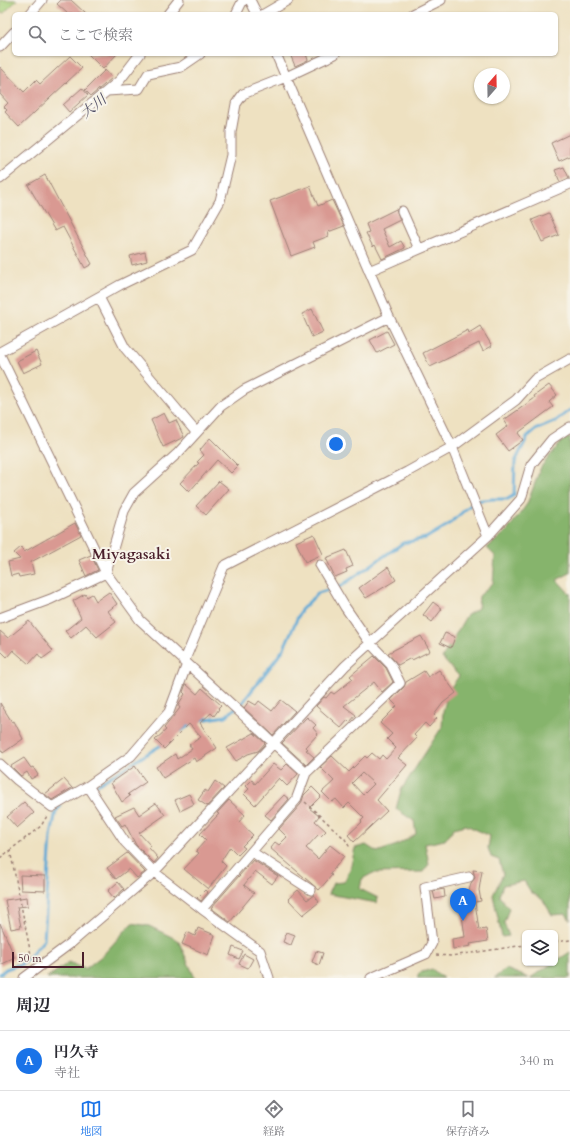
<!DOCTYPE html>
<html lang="ja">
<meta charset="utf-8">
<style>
:root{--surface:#fff;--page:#f2f2f3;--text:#2b2b33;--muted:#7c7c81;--line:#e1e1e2;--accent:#1a73e8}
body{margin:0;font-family:Cardo,"Noto Serif JP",serif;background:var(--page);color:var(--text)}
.controls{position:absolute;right:12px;bottom:12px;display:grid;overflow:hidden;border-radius:6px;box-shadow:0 1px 3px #0004}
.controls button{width:36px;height:36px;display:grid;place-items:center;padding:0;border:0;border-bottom:1px solid var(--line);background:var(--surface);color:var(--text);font:20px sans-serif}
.compass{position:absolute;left:474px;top:68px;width:36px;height:36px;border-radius:50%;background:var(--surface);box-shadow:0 1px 3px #0004;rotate:20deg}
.scale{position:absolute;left:12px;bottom:10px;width:72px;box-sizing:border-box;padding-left:4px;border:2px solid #4a1f2b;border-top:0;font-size:11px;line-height:14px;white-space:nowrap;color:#4a1f2b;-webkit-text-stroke:3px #f7f3e8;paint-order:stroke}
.you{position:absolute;left:336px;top:444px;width:14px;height:14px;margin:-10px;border:3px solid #fff;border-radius:50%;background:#1a73e8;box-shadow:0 0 0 6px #1a73e833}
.badge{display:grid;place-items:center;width:26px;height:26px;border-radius:50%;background:var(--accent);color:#fff;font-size:13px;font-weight:700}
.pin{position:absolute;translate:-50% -33px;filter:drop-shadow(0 1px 2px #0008)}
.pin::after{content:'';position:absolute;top:21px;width:14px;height:12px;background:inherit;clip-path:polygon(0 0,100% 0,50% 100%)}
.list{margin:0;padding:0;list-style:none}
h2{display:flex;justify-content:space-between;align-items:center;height:52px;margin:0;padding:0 16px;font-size:17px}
h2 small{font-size:13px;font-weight:400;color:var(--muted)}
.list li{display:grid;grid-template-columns:26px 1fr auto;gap:12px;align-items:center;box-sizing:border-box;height:60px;padding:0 16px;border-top:1px solid var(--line)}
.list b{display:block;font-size:15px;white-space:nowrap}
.list p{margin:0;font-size:13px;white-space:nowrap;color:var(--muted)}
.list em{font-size:13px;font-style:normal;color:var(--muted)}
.icon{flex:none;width:22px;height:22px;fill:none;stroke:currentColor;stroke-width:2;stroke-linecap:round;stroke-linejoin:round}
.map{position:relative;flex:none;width:570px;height:978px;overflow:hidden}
.search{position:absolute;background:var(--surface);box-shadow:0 1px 3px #0004;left:12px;right:12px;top:12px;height:44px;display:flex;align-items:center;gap:10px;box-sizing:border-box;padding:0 14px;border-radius:6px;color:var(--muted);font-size:15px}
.sheet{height:112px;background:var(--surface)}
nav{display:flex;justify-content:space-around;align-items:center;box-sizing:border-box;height:56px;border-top:1px solid var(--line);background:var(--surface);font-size:11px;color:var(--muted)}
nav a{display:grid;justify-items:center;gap:2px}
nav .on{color:var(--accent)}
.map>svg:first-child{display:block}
</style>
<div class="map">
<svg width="570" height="978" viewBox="0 0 570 978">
<rect width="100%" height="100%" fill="#f7f3e8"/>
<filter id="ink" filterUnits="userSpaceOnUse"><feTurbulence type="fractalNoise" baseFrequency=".025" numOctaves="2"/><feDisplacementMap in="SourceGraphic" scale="8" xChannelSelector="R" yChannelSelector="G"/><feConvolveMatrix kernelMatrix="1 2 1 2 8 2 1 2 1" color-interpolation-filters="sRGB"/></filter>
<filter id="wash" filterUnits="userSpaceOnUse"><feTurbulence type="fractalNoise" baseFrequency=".012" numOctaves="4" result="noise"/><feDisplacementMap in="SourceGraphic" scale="16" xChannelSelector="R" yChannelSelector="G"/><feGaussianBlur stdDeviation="0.9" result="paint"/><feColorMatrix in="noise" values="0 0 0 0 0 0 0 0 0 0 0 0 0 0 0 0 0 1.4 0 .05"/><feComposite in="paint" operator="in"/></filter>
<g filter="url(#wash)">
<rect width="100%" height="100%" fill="#eee1c1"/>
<path fill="#a9d27d" stroke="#7a7854" d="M 0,0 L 17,0 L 4,13 L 0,13 Z"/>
<path fill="#86b46c" stroke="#686a4c" d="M 570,436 L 570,573 L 557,580 L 570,594 L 570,920 L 566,914 L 552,915 L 543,900 L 531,892 L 524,881 L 503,885 L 499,896 L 509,908 L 504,923 L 509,936 L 502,937 L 493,895 L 503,874 L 499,860 L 491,857 L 488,848 L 490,836 L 466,825 L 454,828 L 445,840 L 425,844 L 429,864 L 423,872 L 373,873 L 362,879 L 360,889 L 378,898 L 377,903 L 328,894 L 333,883 L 344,882 L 350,870 L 355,848 L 366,845 L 377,852 L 397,845 L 416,834 L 414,821 L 396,809 L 401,790 L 442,727 L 443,711 L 449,690 L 459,676 L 442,658 L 466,616 L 478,608 L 479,596 L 493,583 L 495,556 L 487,548 L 507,531 L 527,504 L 541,467 L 561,442 Z
M 132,923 L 149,926 L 178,940 L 195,978 L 47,978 L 69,962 L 85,969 L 103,955 Z
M 570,952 L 570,978 L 530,978 Z
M 432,969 L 443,978 L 417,978 L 419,973 Z
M 506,969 L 529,978 L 494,978 Z"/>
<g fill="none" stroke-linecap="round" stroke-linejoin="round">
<path stroke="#5ea9d6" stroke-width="3" d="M 201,720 L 226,716 L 243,702 L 283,650 L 301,610 L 318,593 L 341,586 L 403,543 L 426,538 L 448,525 L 475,501 L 492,499 L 508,499 L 514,495 L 515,462 L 528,436 L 535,430 L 556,421 L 570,410
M 181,731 L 193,723
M 97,785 L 163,744
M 0,974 L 6,969 L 24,963 L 44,940 L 51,836 L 56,811 L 61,806"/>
</g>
<g id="blocks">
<path fill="#d99992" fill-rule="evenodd" d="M 61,0 L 71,0 L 86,14 L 68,14 L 57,4 Z
M 88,54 L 117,54 L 103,69 Z
M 290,54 L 306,54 L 308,60 L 295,66 Z
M 70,56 L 82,68 L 19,127 L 5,112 L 7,110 L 4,107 L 8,103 L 0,94 L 0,67 L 24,92 L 36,80 L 40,84 Z
M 105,70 L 112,78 L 91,96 L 85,90 Z
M 82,88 L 88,95 L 69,112 L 63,105 Z
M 570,134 L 570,156 L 559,161 L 551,143 Z
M 564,167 L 569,178 L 560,182 L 555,170 Z
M 45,175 L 92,264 L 85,268 L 63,227 L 55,231 L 28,185 Z
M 310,186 L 318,206 L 332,200 L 344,226 L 328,232 L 329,236 L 313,242 L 315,247 L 291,256 L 270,201 Z
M 396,209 L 400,220 L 382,229 L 390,247 L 401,241 L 405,248 L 382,259 L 375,245 L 373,247 L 366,233 L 369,232 L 366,224 Z
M 549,213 L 559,235 L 542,242 L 532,220 Z
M 145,252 L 147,261 L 132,265 L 130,256 Z
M 312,309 L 323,332 L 312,337 L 302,314 Z
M 480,326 L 492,346 L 483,351 L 479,343 L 430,367 L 423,353 L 468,330 L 469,333 Z
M 387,331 L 394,344 L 377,353 L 370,340 Z
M 36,351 L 42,364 L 23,373 L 17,361 Z
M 549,385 L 557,395 L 549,402 L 553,407 L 518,433 L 523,440 L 508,451 L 496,435 L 508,426 L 504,420 L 535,398 L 534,396 Z
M 164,413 L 169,423 L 176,420 L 184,437 L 163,447 L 151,420 Z
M 210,438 L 238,466 L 231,473 L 217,460 L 189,492 L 180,483 L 199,463 L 197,462 L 204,455 L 200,450 Z
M 219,481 L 229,489 L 206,515 L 196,506 Z
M 75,523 L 81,535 L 31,562 L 34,574 L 19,577 L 18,574 L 11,576 L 8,562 L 20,559 L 14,553 L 21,547 L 24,552 Z
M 314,534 L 323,554 L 305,562 L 296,542 Z
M 346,550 L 353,566 L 346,569 L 347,572 L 335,577 L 326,558 Z
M 91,555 L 98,570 L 86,576 L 79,560 Z
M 388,567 L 396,580 L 366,598 L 359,588 Z
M 109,592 L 117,604 L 108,611 L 116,622 L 97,637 L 86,625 L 71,638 L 65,631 L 81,618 L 73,601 L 85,594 L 87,597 L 92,594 L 96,601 Z
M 433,602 L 442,609 L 432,622 L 423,615 Z
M 29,621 L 53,651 L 42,659 L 38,654 L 29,664 L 13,650 L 7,657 L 0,650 L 0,631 L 8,638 Z
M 445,633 L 455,637 L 451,648 L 440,643 Z
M 421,636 L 430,651 L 412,660 L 411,658 L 398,665 L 388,653 Z
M 374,656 L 386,668 L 393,682 L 382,692 L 374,682 L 344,706 L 356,715 L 350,722 L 348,720 L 341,728 L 316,706 L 324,697 L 326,698 L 331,692 L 334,694 L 353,679 L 350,676 Z
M 439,670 L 456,693 L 443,703 L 434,715 L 437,718 L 429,727 L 425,723 L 414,735 L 417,738 L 398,758 L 407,765 L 377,800 L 387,811 L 354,842 L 348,835 L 362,822 L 361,821 L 364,818 L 349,803 L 344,808 L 336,799 L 332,802 L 322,792 L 334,781 L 320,767 L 332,756 L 349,772 L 365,756 L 367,758 L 372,753 L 379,759 L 382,755 L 386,759 L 396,748 L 387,739 L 392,734 L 380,723 L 397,706 L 391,700 L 404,687 L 406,682 L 424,671 L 428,677 ZM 362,773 L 374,784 L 363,795 L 352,783 Z
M 186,684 L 197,694 L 202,688 L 221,705 L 218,708 L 219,709 L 214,716 L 211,713 L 200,723 L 217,748 L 196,762 L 194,758 L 163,778 L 156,767 L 175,754 L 177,759 L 192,749 L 189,745 L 201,737 L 189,724 L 164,749 L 155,740 L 166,730 L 164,728 L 180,708 L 178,705 L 185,694 L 183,692 Z
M 281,700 L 295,711 L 273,735 L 244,708 L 249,701 L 256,705 L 259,701 L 272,711 Z
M 0,703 L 12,722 L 14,721 L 23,739 L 3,753 L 0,748 Z
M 307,717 L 316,725 L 313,728 L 318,734 L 306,747 L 308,749 L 306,750 L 314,757 L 306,765 L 282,743 Z
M 254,733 L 265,743 L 258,751 L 248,754 L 236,761 L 227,748 Z
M 24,758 L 31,768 L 33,767 L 38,775 L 31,779 L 27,772 L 21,776 L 11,766 Z
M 273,764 L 281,770 L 287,764 L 298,774 L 287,786 L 279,778 L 255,805 L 244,794 L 249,789 L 246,786 L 252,780 L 255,784 Z
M 135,766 L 146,782 L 128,794 L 130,796 L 122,802 L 111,783 Z
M 64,779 L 72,788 L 52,800 L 45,794 Z
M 215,781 L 224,788 L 207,806 L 198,800 L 205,790 L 208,792 Z
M 312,787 L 321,796 L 309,808 L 319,816 L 315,821 L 326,831 L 320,837 L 318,835 L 306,848 L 318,859 L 330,845 L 344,856 L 330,874 L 332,875 L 319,890 L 270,848 L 275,842 L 279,845 L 287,837 L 279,829 L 301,804 L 304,795 Z
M 189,794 L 194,804 L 180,811 L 175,800 Z
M 284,795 L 289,799 L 271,820 L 265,815 Z
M 229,800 L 245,815 L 239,822 L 253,835 L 242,846 L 245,848 L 238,855 L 230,847 L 221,861 L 226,866 L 208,889 L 184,869 L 199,853 L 196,851 L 206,840 L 200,834 L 219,814 L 217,813 Z
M 24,802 L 34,813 L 17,828 L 7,817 Z
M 156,803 L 165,815 L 139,833 L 151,846 L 149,848 L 158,858 L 154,863 L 136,845 L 125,824 L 122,826 L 115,816 L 134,807 L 139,815 Z
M 127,853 L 145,872 L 137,878 L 129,869 L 116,879 L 107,868 Z
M 253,860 L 278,876 L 272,884 L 255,871 L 244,885 L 254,893 L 230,922 L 211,908 Z
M 473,870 L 482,871 L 479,890 L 481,901 L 475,902 L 479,930 L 486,929 L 488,941 L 470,944 L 471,946 L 453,949 L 452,939 L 465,937 L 459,893 L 469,891 L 471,883 L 475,878 Z
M 20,875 L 45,876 L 45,891 L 21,890 Z
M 118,882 L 124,889 L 114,898 L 108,891 Z
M 444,889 L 445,897 L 435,899 L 433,891 Z
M 205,890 L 208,893 L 201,901 L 197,898 Z
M 298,890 L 307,900 L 314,895 L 319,902 L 303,915 L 288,899 Z
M 27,897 L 28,906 L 17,907 L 21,927 L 11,929 L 5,900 Z
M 0,923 L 15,958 L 0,965 Z
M 198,928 L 215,935 L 208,955 L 182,944 L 187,932 L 195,936 Z
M 287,932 L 295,935 L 291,945 L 283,942 Z
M 233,947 L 243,951 L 239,959 L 230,955 Z
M 316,951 L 323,953 L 319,965 L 312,962 Z
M 244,954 L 253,959 L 248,968 L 239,964 Z"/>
</g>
</g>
<g filter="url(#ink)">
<use href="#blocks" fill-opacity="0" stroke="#9c8076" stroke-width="1"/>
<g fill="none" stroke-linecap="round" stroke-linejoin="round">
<defs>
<path id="street" d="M 250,0 L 257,14
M 30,14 L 42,0
M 168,14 L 179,0
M 236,14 L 243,0
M 264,14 L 288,0
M 413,14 L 441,0
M 0,47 L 14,32
M 276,54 L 389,317 L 452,447 L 488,536
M 107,91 L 139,89 L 148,74 L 181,67 L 200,54
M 0,179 L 107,91 L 120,80 L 140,54
M 402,211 L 419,249
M 369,271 L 570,184
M 99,297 L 125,348 L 196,432
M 0,352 L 120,285 L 192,250 L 220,201 L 231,155 L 231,132 L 236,104 L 243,94 L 286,77 L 335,54
M 0,355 L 106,573 L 140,620 L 306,773
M 0,618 L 51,599 L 106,573 L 124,511 L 134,493 L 178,453 L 221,406 L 244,390 L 389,317
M 184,662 L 224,566 L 407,472 L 452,447 L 516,400 L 535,379 L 570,359
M 187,664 L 169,712 L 131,756 L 88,786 L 125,842 L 154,872 L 202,909 L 296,800 L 306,773 L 400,683 L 391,665 L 370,643 L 345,607 L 320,565
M 0,764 L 17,780 L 52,807 L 88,786
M 252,852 L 311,890
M 202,909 L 260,951 L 269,978
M 24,978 L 71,943 L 154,872 L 345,666 L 488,536 L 521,499 L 531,465 L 552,439 L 570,427
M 371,978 L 426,954 L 432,943 L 425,887 L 469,877"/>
</defs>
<use href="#street" stroke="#9c8076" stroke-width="11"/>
<path stroke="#9c8076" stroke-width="1.5" stroke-dasharray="3 3" stroke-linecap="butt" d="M 305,802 L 345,839 L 349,846 L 349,848
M 10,850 L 32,960
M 0,858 L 41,826 L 47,816
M 555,942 L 570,940
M 436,955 L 451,956 L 525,945"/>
<use href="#street" stroke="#fff" stroke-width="9"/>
</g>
</g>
<g text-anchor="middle" stroke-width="4" stroke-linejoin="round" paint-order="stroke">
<g font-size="14" font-style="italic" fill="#514f67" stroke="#f7f3e8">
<text transform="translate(93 106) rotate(-39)" y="5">大川</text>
</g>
<g font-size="15" font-weight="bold" fill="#4a1f2b" stroke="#f7f3e8">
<text x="131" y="559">Miyagasaki</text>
</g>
</g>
</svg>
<div class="controls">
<button><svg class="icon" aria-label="layers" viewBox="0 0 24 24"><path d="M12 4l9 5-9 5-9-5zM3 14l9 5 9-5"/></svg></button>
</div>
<svg class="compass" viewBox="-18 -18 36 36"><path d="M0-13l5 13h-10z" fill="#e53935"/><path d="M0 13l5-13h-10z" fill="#7c7c81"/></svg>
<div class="scale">50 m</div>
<div class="you"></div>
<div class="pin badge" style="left:463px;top:921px">A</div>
<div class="search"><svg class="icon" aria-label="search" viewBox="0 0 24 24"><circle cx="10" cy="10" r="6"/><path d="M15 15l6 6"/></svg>ここで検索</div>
</div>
<section class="sheet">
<h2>周辺<small></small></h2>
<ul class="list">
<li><span class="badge">A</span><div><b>円久寺</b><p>寺社</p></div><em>340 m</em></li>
</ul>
</section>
<nav>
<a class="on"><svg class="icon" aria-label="map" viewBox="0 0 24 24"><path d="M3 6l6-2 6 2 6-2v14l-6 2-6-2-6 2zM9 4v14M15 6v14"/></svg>地図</a>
<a><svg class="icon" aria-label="directions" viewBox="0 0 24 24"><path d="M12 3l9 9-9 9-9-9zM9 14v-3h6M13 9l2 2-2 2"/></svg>経路</a>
<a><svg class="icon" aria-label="saved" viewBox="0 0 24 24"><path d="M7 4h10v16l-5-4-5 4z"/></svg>保存済み</a>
</nav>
